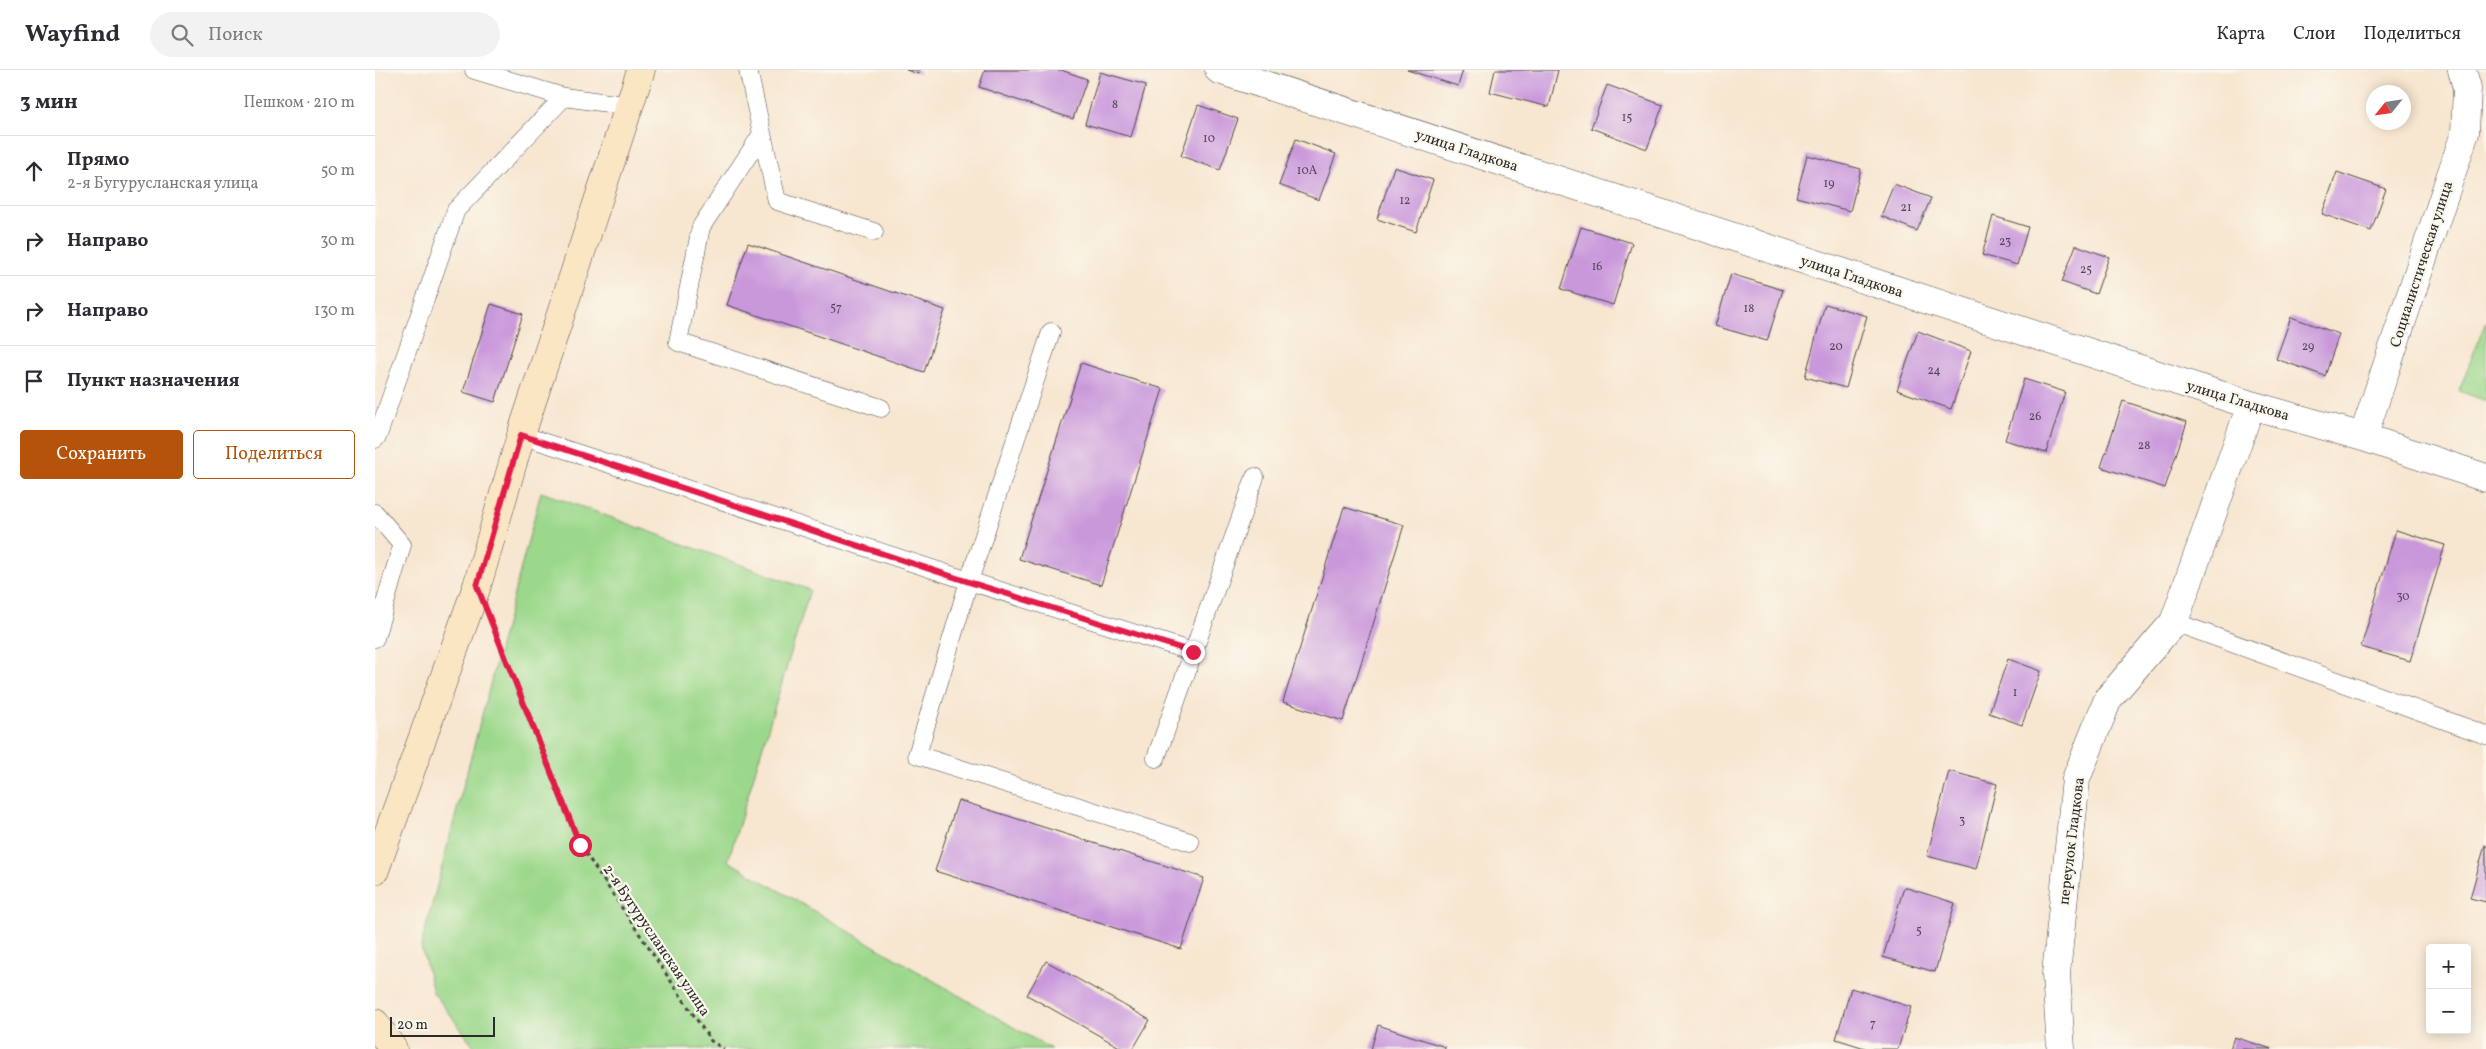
<!DOCTYPE html>
<html lang="ru">
<meta charset="utf-8">
<style>
:root{--surface:#fff;--page:#f2f2f3;--text:#2b2b33;--muted:#7c7c81;--line:#e1e1e2;--accent:#b45309}
body{margin:0;font-family:Vollkorn,serif;background:var(--page);color:var(--text)}
.controls{position:absolute;right:15px;bottom:15px;display:grid;overflow:hidden;border-radius:5px;box-shadow:0 2px 12px #0003}
.controls button{width:45px;height:45px;display:grid;place-items:center;padding:0;border:0;border-bottom:1px solid var(--line);background:var(--surface);color:var(--text);font:25px sans-serif}
.compass{position:absolute;left:1991px;top:15px;width:45px;height:45px;border-radius:50%;background:var(--surface);box-shadow:0 2px 12px #0003;rotate:240deg}
.scale{position:absolute;left:15px;bottom:12px;width:105px;box-sizing:border-box;padding-left:5px;border:2px solid #2b2b2b;border-top:0;font-size:14px;line-height:18px;white-space:nowrap;color:#2b2b2b;-webkit-text-stroke:4px #fbf7ec;paint-order:stroke}
.stop{position:absolute;width:15px;height:15px;margin:-11px;border:4px solid #e11d48;border-radius:50%;background:#fff}
.stop.end{background:#e11d48;border-color:#fff;box-shadow:0 1px 5px #0008}
.list{margin:0;padding:0;list-style:none}
h2{display:flex;justify-content:space-between;align-items:center;height:65px;margin:0;padding:0 20px;font-size:21px}
h2 small{font-size:16px;font-weight:400;color:var(--muted)}
.list li{display:grid;grid-template-columns:32px 1fr auto;gap:15px;align-items:center;box-sizing:border-box;height:70px;padding:0 20px;border-top:1px solid var(--line)}
.list b{display:block;font-size:19px;white-space:nowrap}
.list p{margin:0;font-size:16px;white-space:nowrap;color:var(--muted)}
.list em{font-size:16px;font-style:normal;color:var(--muted)}
.actions{display:flex;gap:10px;padding:15px 20px}
.actions a{flex:1;padding:11px 0;border:1px solid var(--accent);border-radius:5px;text-align:center;font-size:18px;color:var(--accent)}
.actions .main{background:var(--accent);color:#fff}
.icon{flex:none;width:28px;height:28px;fill:none;stroke:currentColor;stroke-width:2;stroke-linecap:round;stroke-linejoin:round}
.map{position:relative;flex:none;width:2111px;height:979px;overflow:hidden}
header{display:flex;align-items:center;gap:30px;box-sizing:border-box;height:70px;padding:0 25px;background:var(--surface);border-bottom:1px solid var(--line)}
header strong{font-size:24px}
nav{display:flex;gap:28px;margin-inline-start:auto;font-size:18px}
.search{width:350px;height:45px;background:var(--page);display:flex;align-items:center;gap:12px;box-sizing:border-box;padding:0 18px;border-radius:28px;color:var(--muted);font-size:19px}
main{display:flex}
aside{flex:1;background:var(--surface)}
.map>svg:first-child{display:block}
</style>
<header>
<strong>Wayfind</strong>
<div class="search"><svg class="icon" aria-label="search" viewBox="0 0 24 24"><circle cx="10" cy="10" r="6"/><path d="M15 15l6 6"/></svg>Поиск</div>
<nav><a>Карта</a><a>Слои</a><a>Поделиться</a></nav>
</header>
<main>
<aside>
<h2>3 мин<small>Пешком · 210 m</small></h2>
<ul class="list">
<li><svg class="icon" aria-label="ahead" viewBox="0 0 24 24"><path d="M12 20V5M6 11l6-6 6 6"/></svg><div><b>Прямо</b><p>2-я Бугурусланская улица</p></div><em>50 m</em></li>
<li><svg class="icon" aria-label="right" viewBox="0 0 24 24"><path d="M7 20v-9h11M14 6l5 5-5 5"/></svg><div><b>Направо</b></div><em>30 m</em></li>
<li><svg class="icon" aria-label="right" viewBox="0 0 24 24"><path d="M7 20v-9h11M14 6l5 5-5 5"/></svg><div><b>Направо</b></div><em>130 m</em></li>
<li><svg class="icon" aria-label="arrive" viewBox="0 0 24 24"><path d="M6 21V4h12l-3 4 3 4H6"/></svg><div><b>Пункт назначения</b></div></li>
</ul>
<div class="actions"><a class="main">Сохранить</a><a>Поделиться</a></div>
</aside>
<div class="map">
<svg width="2111" height="979" viewBox="0 0 2111 979">
<rect width="100%" height="100%" fill="#fbf7ec"/>
<filter id="ink" filterUnits="userSpaceOnUse"><feTurbulence type="fractalNoise" baseFrequency=".02" numOctaves="2"/><feDisplacementMap in="SourceGraphic" scale="10" xChannelSelector="R" yChannelSelector="G"/><feConvolveMatrix kernelMatrix="1 2 1 2 8 2 1 2 1" color-interpolation-filters="sRGB"/></filter>
<filter id="wash" filterUnits="userSpaceOnUse"><feTurbulence type="fractalNoise" baseFrequency=".0096" numOctaves="4" result="noise"/><feDisplacementMap in="SourceGraphic" scale="20" xChannelSelector="R" yChannelSelector="G"/><feGaussianBlur stdDeviation="1.12" result="paint"/><feColorMatrix in="noise" values="0 0 0 0 0 0 0 0 0 0 0 0 0 0 0 0 0 1.4 0 .05"/><feComposite in="paint" operator="in"/></filter>
<g filter="url(#wash)">
<rect width="100%" height="100%" fill="#f7e6d0"/>
<path fill="#9cd88b" stroke="#64825b" d="M 2111,251 L 2111,331 L 2084,321 Z
M 166,422 L 435,520 L 353,791 L 676,979 L 101,979 L 58,922 L 46,876 Z"/>
<g id="blocks">
<path fill="#c998db" d="M 531,0 L 545,0 L 544,4 Z
M 610,0 L 686,0 L 712,9 L 698,49 L 604,17 Z
M 1032,0 L 1088,0 L 1083,16 Z
M 1120,0 L 1183,0 L 1174,37 L 1115,22 Z
M 725,2 L 771,15 L 756,67 L 710,54 Z
M 1232,15 L 1288,35 L 1272,79 L 1216,58 Z
M 823,35 L 863,49 L 845,100 L 806,86 Z
M 921,69 L 961,84 L 944,130 L 904,115 Z
M 1432,85 L 1486,99 L 1475,141 L 1421,127 Z
M 1019,97 L 1058,110 L 1041,162 L 1002,149 Z
M 1962,102 L 2011,119 L 1996,161 L 1947,144 Z
M 1519,114 L 1556,128 L 1542,161 L 1506,146 Z
M 1618,146 L 1653,157 L 1642,195 L 1607,185 Z
M 1206,157 L 1257,173 L 1238,235 L 1186,219 Z
M 373,173 L 570,240 L 549,302 L 352,235 Z
M 1701,175 L 1734,187 L 1721,224 L 1687,212 Z
M 1356,204 L 1408,220 L 1392,271 L 1340,256 Z
M 116,234 L 148,244 L 120,332 L 88,322 Z
M 1450,234 L 1492,246 L 1471,318 L 1430,307 Z
M 1916,247 L 1964,264 L 1950,306 L 1901,289 Z
M 1543,261 L 1596,281 L 1576,339 L 1522,320 Z
M 706,293 L 788,319 L 726,515 L 644,489 Z
M 1649,309 L 1690,322 L 1671,383 L 1630,370 Z
M 1748,331 L 1812,352 L 1790,418 L 1726,397 Z
M 969,437 L 1029,455 L 968,651 L 908,632 Z
M 2021,460 L 2070,475 L 2035,591 L 1986,577 Z
M 1633,589 L 1666,601 L 1647,655 L 1614,643 Z
M 1574,701 L 1622,714 L 1601,799 L 1552,786 Z
M 583,730 L 829,808 L 806,879 L 560,801 Z
M 2110,775 L 2111,775 L 2111,832 L 2095,828 Z
M 1529,817 L 1580,833 L 1560,902 L 1508,887 Z
M 671,891 L 775,950 L 758,979 L 748,979 L 652,925 Z
M 1476,918 L 1536,937 L 1523,979 L 1493,979 L 1461,969 Z
M 1003,955 L 1070,977 L 1070,979 L 996,979 Z
M 1859,967 L 1897,979 L 1855,979 Z"/>
</g>
</g>
<g filter="url(#ink)">
<use href="#blocks" fill-opacity="0" stroke="#4a4744" stroke-width="1"/>
<g fill="none" stroke-linecap="round" stroke-linejoin="round">
<defs>
<path id="lane" d="M 99,0 L 189,27
M 373,0 L 402,131 L 499,162
M 387,64 L 326,157 L 303,272 L 506,338
M 676,262 L 594,511 L 542,685 L 815,772
M 146,365 L 594,511 L 818,582
M 0,369 L 3,365 L 81,140 L 189,27 L 255,36
M 0,443 L 27,475 L 0,568
M 1799,552 L 2111,665
M 781,688 L 880,407"/>
<path id="street" d="M 844,0 L 1876,335 L 1988,367 L 2111,408
M 1988,367 L 2090,63 L 2092,18 L 2087,0
M 1686,979 L 1681,904 L 1701,709 L 1733,629 L 1799,552 L 1876,335"/>
<path id="secondary" d="M 0,800 L 102,516 L 146,365 L 266,0
M 0,953 L 18,979"/>
</defs>
<use href="#lane" stroke="#4a4744" stroke-width="19"/>
<use href="#street" stroke="#4a4744" stroke-width="29"/>
<use href="#secondary" stroke="#4a4744" stroke-width="29"/>
<path stroke="#4a4744" stroke-width="3" stroke-dasharray="4 4" stroke-linecap="butt" d="M 120,561 L 205,775 L 336,971 L 349,979"/>
<use href="#lane" stroke="#fff" stroke-width="18"/>
<use href="#street" stroke="#fff" stroke-width="28"/>
<use href="#secondary" stroke="#fbe6c4" stroke-width="28"/>
</g>
</g>
<g fill="none" stroke-linecap="round" stroke-linejoin="round" filter="url(#ink)">
<path stroke="#e11d48" stroke-width="6" d="M 205,775 L 102,516 L 146,365 L 594,512 L 818,582"/>
</g>
<g text-anchor="middle" stroke-width="4.5" stroke-linejoin="round" paint-order="stroke">
<g font-size="12" fill="#524657">
<text x="740" y="38">8</text>
<text x="1252" y="51">15</text>
<text x="834" y="72">10</text>
<text x="932" y="104">10А</text>
<text x="1454" y="117">19</text>
<text x="1030" y="134">12</text>
<text x="1531" y="141">21</text>
<text x="1630" y="175">23</text>
<text x="1222" y="200">16</text>
<text x="1711" y="203">25</text>
<text x="461" y="241">57</text>
<text x="1374" y="242">18</text>
<text x="1461" y="280">20</text>
<text x="1933" y="280">29</text>
<text x="1559" y="304">24</text>
<text x="1660" y="350">26</text>
<text x="1769" y="379">28</text>
<text x="2028" y="530">30</text>
<text x="1640" y="626">1</text>
<text x="1587" y="754">3</text>
<text x="1544" y="864">5</text>
<text x="1498" y="957">7</text>
</g>
<g font-size="15" fill="#2b2b2b" stroke="#fbf7ec">
<text transform="translate(1092 80) rotate(18)" y="5">улица Гладкова</text>
<text transform="translate(2046 194) rotate(-72)" y="5">Социалистическая улица</text>
<text transform="translate(1477 206) rotate(18)" y="5">улица Гладкова</text>
<text transform="translate(1863 330) rotate(17)" y="5">улица Гладкова</text>
<text transform="translate(1696 771) rotate(-83)" y="5">переулок Гладкова</text>
<text transform="translate(282 870) rotate(56)" y="5">2-я Бугурусланская улица</text>
</g>
</g>
</svg>
<div class="controls">
<button>+</button>
<button>−</button>
</div>
<svg class="compass" viewBox="-18 -18 36 36"><path d="M0-13l5 13h-10z" fill="#e53935"/><path d="M0 13l5-13h-10z" fill="#7c7c81"/></svg>
<div class="scale">20 m</div>
<div class="stop" style="left:205px;top:775px"></div>
<div class="stop end" style="left:818px;top:582px"></div>
</div>
</main>
